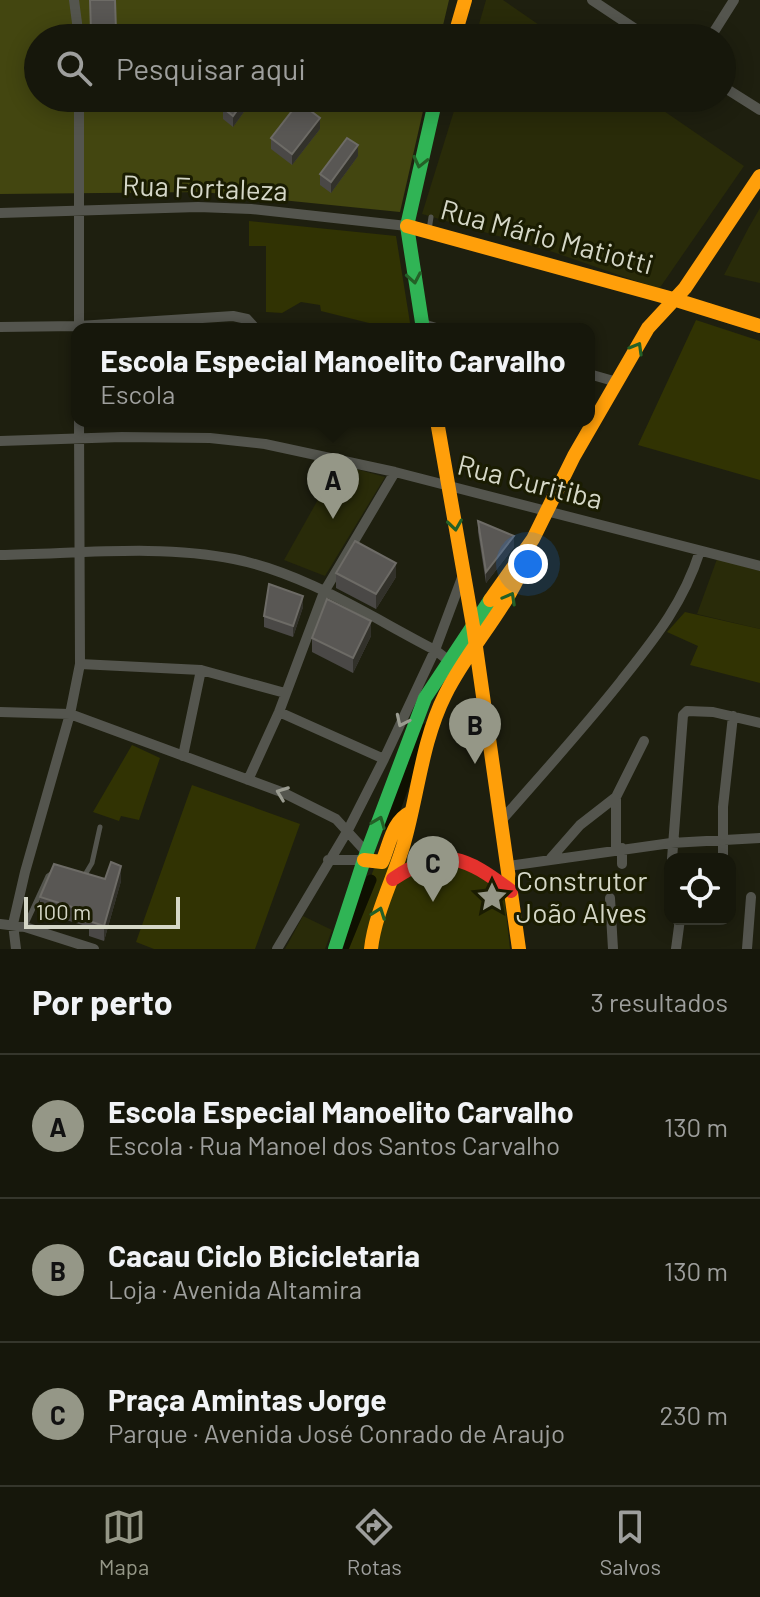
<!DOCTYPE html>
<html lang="pt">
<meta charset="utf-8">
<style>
:root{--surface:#16170b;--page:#1f2014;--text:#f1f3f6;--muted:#9e9f9d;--line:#35362c;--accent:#959787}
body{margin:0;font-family:Barlow,sans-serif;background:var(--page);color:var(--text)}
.controls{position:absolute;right:24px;bottom:24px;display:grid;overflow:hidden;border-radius:16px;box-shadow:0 4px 20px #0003}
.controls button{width:72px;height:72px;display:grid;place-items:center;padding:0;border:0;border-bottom:2px solid var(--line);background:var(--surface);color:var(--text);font:40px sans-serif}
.scale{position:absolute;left:24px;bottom:20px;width:156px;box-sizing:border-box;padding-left:8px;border:4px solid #d5d7c7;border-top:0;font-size:22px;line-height:28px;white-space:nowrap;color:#d5d7c7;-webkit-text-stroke:6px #1a1c02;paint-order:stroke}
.you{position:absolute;left:528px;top:564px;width:28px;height:28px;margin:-20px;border:6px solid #fff;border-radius:50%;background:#1a73e8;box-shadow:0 0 0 12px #1a73e833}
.badge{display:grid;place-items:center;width:52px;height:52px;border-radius:50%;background:var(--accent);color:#111;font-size:26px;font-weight:700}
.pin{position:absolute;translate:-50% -66px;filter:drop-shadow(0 2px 4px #0008)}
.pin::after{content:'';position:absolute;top:42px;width:28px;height:24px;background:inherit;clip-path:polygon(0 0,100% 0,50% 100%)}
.popup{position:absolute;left:71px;top:323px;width:524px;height:104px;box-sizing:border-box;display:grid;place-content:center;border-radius:16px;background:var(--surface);filter:drop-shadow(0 2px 6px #0005);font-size:26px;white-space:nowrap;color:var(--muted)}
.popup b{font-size:30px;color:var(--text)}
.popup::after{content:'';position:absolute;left:50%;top:100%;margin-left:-16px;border:16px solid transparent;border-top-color:var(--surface)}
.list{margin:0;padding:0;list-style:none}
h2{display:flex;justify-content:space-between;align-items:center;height:104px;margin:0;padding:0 32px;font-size:34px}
h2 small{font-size:26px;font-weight:400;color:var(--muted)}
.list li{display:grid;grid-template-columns:52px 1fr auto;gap:24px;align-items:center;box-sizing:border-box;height:144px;padding:0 32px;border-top:2px solid var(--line)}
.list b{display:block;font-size:30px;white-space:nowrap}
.list p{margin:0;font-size:26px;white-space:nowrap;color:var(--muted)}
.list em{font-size:26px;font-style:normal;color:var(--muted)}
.icon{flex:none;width:44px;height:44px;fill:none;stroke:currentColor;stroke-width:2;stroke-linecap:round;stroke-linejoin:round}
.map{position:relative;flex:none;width:760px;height:949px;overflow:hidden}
.search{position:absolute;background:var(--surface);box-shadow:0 4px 20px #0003;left:24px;right:24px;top:24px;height:88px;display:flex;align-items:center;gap:20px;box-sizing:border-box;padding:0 28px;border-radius:44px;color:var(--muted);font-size:30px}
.sheet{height:536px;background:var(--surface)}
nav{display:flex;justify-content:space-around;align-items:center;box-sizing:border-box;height:112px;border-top:2px solid var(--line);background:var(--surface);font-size:22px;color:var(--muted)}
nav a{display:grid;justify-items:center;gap:4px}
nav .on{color:var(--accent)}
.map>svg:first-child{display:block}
</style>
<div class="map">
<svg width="760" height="949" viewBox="0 0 760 949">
<rect width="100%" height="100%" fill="#1e1f0f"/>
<path fill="#292b09" d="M 486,0 L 503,0 L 558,38 L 475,38 Z
M 458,98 L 645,98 L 744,166 L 659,289 L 553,252 L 422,214 Z
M 760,208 L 760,283 L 724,275 L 749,227 Z
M 338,464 L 385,477 L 325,576 L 284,560 Z
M 717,559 L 760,571 L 760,629 L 697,614 Z
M 303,916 L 332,930 L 325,949 L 285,949 Z"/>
<path fill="#313303" d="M 249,221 L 396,236 L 411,329 L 380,329 L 369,323 L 321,311 L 320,305 L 301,302 L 282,313 L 266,312 L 266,246 L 249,246 Z
M 696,320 L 760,341 L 760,480 L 638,445 Z
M 685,612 L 760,629 L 760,683 L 690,665 L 698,646 L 667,632 Z
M 132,745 L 160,758 L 139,820 L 121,816 L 119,821 L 93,812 Z
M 192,785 L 300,824 L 255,949 L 154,949 L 136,942 Z
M 380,853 L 394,859 L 466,865 L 504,894 L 510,949 L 343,949 Z"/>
<path fill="#434610" d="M 0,0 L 449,0 L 440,38 L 38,38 L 38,98 L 426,98 L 400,212 L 203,192 L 0,194 Z"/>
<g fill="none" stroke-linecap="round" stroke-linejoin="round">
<path stroke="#0f1001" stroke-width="11" d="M 389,826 L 424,729
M 343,949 L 371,880"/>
<path stroke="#54554e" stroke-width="5" d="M 429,230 L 431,217
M 83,878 L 92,863 L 100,827
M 25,926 L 48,876 L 54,872"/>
<path stroke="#54554e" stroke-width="10" d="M 74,0 L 79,38
M 592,0 L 649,38
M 710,38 L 734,0
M 722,86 L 760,110
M 0,213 L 198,207 L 251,209 L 407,226
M 423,324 L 439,329
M 0,327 L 79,326 L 233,316 L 247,319 L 256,329
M 79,329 L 79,98
M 589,374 L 617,382
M 0,441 L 122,437 L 210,438 L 265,444 L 395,472 L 760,566
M 0,555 C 75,554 160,544 234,559 C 305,573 371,617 435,650 L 448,660
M 80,664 L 201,670 L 285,693
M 0,712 L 70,714 L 284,793 L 336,819 L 367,853
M 279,712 L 384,759
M 183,756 L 201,670
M 248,780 L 279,712 L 324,592 L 395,472
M 616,797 L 616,849
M 501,821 C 541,775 583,729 621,681 C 655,638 683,604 700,551
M 622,848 L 622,864
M 551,858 L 580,825 L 616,797 L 644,741
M 672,859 L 683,715 L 687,711 L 713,712 L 760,723
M 723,859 L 723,807 L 733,716
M 328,860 L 364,860
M 508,866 L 671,843 L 760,838
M 610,898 L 613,949
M 0,924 L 25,927 L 94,949
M 16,949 L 13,924 L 25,872 L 70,714 L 80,664 L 79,421
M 277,949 L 348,830 L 384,759 L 435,650 L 463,575
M 676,949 L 680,919
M 747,949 L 751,897"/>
<path stroke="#30b455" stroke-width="14" d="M 423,329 L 407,226 L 436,98
M 335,949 L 364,860 L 425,698 L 490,600"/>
<path stroke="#ff9f0a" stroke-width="14" d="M 454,38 L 465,0
M 407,226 L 673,299 L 760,326
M 437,421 L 473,626 L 519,949
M 490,600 L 533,539 L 574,456 L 648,328 L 685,288 L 760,176
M 364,860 L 382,862 C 390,844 392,821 411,812
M 371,949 C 375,913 394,878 404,843 C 418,794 422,741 445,695 C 471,643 509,609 529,552"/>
<path stroke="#e5322d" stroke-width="14" d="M 393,879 C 443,845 466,857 511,891"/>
</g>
<path fill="#4a4846" d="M 90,0 L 115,0 L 116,38 L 91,38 Z
M 254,98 L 233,127 L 223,119 L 223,108 Z
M 320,129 L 292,165 L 271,149 L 271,138 Z
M 358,156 L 331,193 L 320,185 L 320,174 Z
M 478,521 L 514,547 L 486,583 L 478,532 Z
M 336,573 L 396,577 L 376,609 L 336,588 Z
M 303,607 L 293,637 L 264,627 L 264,616 Z
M 371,636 L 353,673 L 312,652 L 312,638 Z
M 121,881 L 104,941 L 89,936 L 89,927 L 40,912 L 40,897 Z"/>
<path fill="#32312a" d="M 246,98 L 254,98 L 233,127 L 233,116 Z
M 320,118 L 320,129 L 292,165 L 292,154 Z
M 358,145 L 358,156 L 331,193 L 331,182 Z
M 514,536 L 514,547 L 486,583 L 486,572 Z
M 396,563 L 396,577 L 376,609 L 376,594 Z
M 303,596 L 303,607 L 293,637 L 293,626 Z
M 371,621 L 371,636 L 353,673 L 353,658 Z
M 121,866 L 121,881 L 104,941 L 104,926 Z"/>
<path fill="#595754" stroke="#6d6b66" stroke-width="2" d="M 90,0 L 115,0 L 116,31 L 91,32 Z
M 230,98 L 246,98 L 233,116 L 223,108 Z
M 299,102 L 320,118 L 292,154 L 271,138 Z
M 347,138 L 358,145 L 331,182 L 320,174 Z
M 478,521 L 514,536 L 486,572 Z
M 355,541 L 396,563 L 376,594 L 336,573 Z
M 269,584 L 303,596 L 293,626 L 264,616 Z
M 327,599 L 371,621 L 353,658 L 312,638 Z
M 111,862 L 121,866 L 104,926 L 89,921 L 91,913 L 40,897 L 54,864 L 105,879 Z"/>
<defs><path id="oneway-chevron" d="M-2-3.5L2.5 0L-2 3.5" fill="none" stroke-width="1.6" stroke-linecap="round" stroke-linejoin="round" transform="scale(2)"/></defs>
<g stroke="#246027">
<use href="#oneway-chevron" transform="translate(420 162) rotate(103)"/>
<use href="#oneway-chevron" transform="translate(414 278) rotate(80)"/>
<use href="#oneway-chevron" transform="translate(637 348) rotate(-60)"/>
<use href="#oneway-chevron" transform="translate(455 525) rotate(82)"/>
<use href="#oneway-chevron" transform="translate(510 598) rotate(-61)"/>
<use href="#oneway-chevron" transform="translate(379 822) rotate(-69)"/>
<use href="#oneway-chevron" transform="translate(379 913) rotate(-70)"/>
</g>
<g stroke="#9b9c91">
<use href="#oneway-chevron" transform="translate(402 721) rotate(115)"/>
<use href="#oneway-chevron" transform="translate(282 793) rotate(-159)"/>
</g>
<defs>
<symbol id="sight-bare" viewBox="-9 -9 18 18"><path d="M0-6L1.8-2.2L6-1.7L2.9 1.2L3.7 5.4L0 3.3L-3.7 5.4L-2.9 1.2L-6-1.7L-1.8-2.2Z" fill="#959787" stroke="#1a1c02" stroke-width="2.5" paint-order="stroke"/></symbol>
</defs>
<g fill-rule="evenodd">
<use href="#sight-bare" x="470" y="875" width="44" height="44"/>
</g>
<g text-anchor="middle" stroke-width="6" stroke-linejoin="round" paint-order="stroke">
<g font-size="28" fill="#d5d7c7" stroke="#1a1c02">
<text transform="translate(205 188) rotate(2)" y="10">Rua Fortaleza</text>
<text transform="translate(547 237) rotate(15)" y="10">Rua Mário Matiotti</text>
<text transform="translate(530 482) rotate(14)" y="10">Rua Curitiba</text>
</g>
<g font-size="28" fill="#d5d7c7" stroke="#1a1c02" text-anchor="start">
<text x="516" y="891">Construtor<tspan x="516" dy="32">João Alves</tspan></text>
</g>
</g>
</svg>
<div class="controls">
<button><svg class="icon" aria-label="locate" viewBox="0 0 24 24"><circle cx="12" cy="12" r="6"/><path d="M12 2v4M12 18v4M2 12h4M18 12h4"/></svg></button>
</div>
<div class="scale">100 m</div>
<div class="you"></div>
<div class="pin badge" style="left:333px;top:519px">A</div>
<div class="popup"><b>Escola Especial Manoelito Carvalho</b>Escola</div>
<div class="pin badge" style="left:475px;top:764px">B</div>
<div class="pin badge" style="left:433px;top:902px">C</div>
<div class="search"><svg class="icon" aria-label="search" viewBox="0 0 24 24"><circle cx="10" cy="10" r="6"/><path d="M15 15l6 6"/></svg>Pesquisar aqui</div>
</div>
<section class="sheet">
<h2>Por perto<small>3 resultados</small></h2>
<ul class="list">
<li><span class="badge">A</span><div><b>Escola Especial Manoelito Carvalho</b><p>Escola · Rua Manoel dos Santos Carvalho</p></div><em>130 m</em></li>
<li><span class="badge">B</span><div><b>Cacau Ciclo Bicicletaria</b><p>Loja · Avenida Altamira</p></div><em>130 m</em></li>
<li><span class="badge">C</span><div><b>Praça Amintas Jorge</b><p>Parque · Avenida José Conrado de Araujo</p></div><em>230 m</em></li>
</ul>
</section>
<nav>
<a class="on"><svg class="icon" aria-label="map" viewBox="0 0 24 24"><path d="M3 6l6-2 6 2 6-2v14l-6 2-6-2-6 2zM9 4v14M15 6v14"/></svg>Mapa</a>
<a><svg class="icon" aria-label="directions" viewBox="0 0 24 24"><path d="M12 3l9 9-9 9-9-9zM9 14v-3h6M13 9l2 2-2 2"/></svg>Rotas</a>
<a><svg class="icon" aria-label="saved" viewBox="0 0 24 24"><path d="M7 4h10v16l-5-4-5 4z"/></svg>Salvos</a>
</nav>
